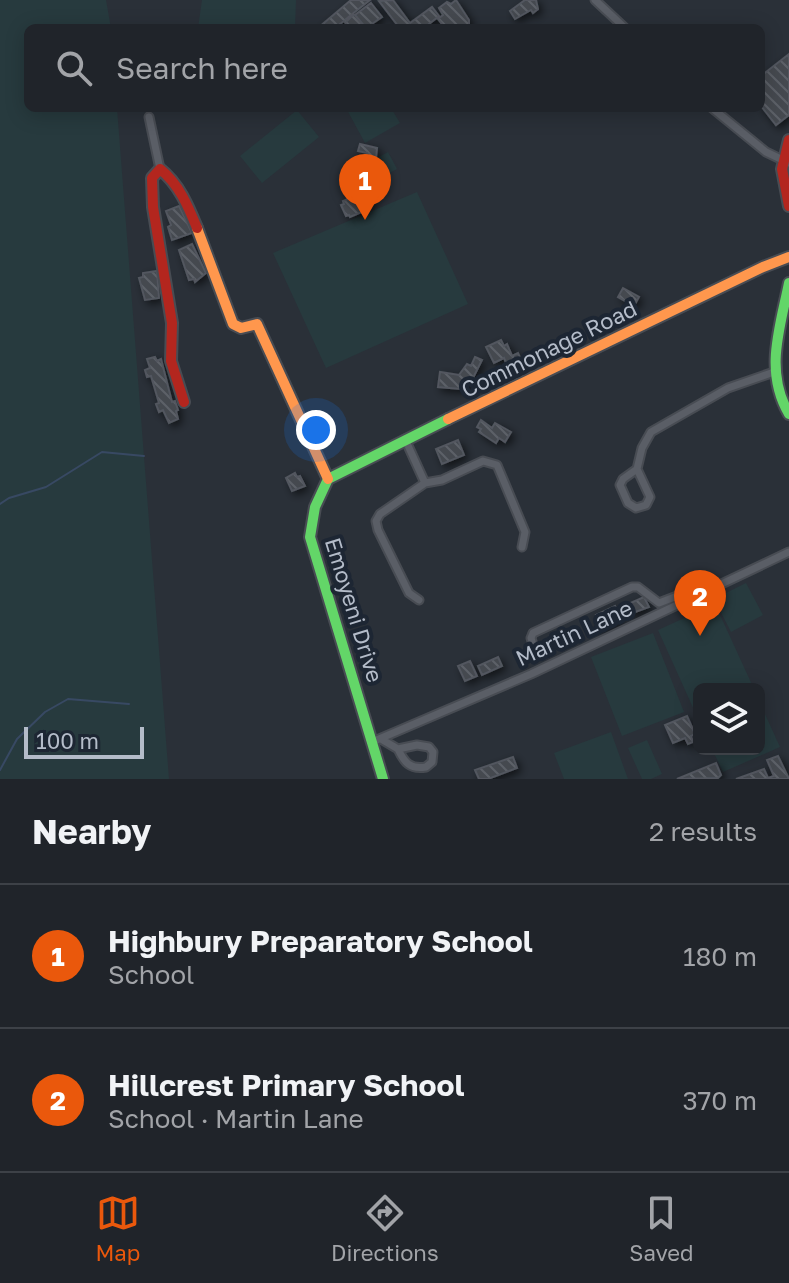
<!DOCTYPE html>
<meta charset="utf-8">
<style>
:root{--surface:#20242a;--page:#2d3036;--text:#f1f3f6;--muted:#a2a4a8;--line:#3d4147;--accent:#ea580c}
body{margin:0;font-family:"Golos Text",sans-serif;background:var(--page);color:var(--text)}
.controls{position:absolute;right:24px;bottom:24px;display:grid;overflow:hidden;border-radius:12px;box-shadow:0 4px 20px #0003}
.controls button{width:72px;height:72px;display:grid;place-items:center;padding:0;border:0;border-bottom:2px solid var(--line);background:var(--surface);color:var(--text);font:40px sans-serif}
.scale{position:absolute;left:24px;bottom:20px;width:120px;box-sizing:border-box;padding-left:8px;border:4px solid #b4bcc9;border-top:0;font-size:22px;line-height:28px;white-space:nowrap;color:#b4bcc9;-webkit-text-stroke:6px #1d2633;paint-order:stroke}
.you{position:absolute;left:316px;top:430px;width:28px;height:28px;margin:-20px;border:6px solid #fff;border-radius:50%;background:#1a73e8;box-shadow:0 0 0 12px #1a73e833}
.badge{display:grid;place-items:center;width:52px;height:52px;border-radius:50%;background:var(--accent);color:#fff;font-size:26px;font-weight:700}
.pin{position:absolute;translate:-50% -66px;filter:drop-shadow(0 2px 4px #0008)}
.pin::after{content:'';position:absolute;top:42px;width:28px;height:24px;background:inherit;clip-path:polygon(0 0,100% 0,50% 100%)}
.list{margin:0;padding:0;list-style:none}
h2{display:flex;justify-content:space-between;align-items:center;height:104px;margin:0;padding:0 32px;font-size:34px}
h2 small{font-size:26px;font-weight:400;color:var(--muted)}
.list li{display:grid;grid-template-columns:52px 1fr auto;gap:24px;align-items:center;box-sizing:border-box;height:144px;padding:0 32px;border-top:2px solid var(--line)}
.list b{display:block;font-size:30px;white-space:nowrap}
.list p{margin:0;font-size:26px;white-space:nowrap;color:var(--muted)}
.list em{font-size:26px;font-style:normal;color:var(--muted)}
.icon{flex:none;width:44px;height:44px;fill:none;stroke:currentColor;stroke-width:2;stroke-linecap:round;stroke-linejoin:round}
.map{position:relative;flex:none;width:789px;height:779px;overflow:hidden}
.search{position:absolute;background:var(--surface);box-shadow:0 4px 20px #0003;left:24px;right:24px;top:24px;height:88px;display:flex;align-items:center;gap:20px;box-sizing:border-box;padding:0 28px;border-radius:12px;color:var(--muted);font-size:30px}
.sheet{height:392px;background:var(--surface)}
nav{display:flex;justify-content:space-around;align-items:center;box-sizing:border-box;height:112px;border-top:2px solid var(--line);background:var(--surface);font-size:22px;color:var(--muted)}
nav a{display:grid;justify-items:center;gap:4px}
nav .on{color:var(--accent)}
.map>svg:first-child{display:block}
</style>
<div class="map">
<svg width="789" height="779" viewBox="0 0 789 779">
<defs>
<pattern id="building-back-hatch" width="6" height="6" patternUnits="userSpaceOnUse" patternTransform="scale(2)"><rect width="6" height="6" fill="#444950"/><path d="M-1 5l2 2M0 0l6 6M5-1l2 2" fill="none" stroke="#5d6168"/></pattern>
<filter id="shadow"><feDropShadow dx="3.5" dy="3.5" stdDeviation="4" flood-color="#0009"/></filter>
</defs>
<rect width="100%" height="100%" fill="#2a3038"/>
<path fill="#273a3e" d="M 0,0 L 106,0 L 111,28 L 28,28 L 28,108 L 117,108 L 169,779 L 0,779 Z
M 202,0 L 296,0 L 295,28 L 198,28 Z
M 346,108 L 391,108 L 400,123 L 365,143 Z
M 297,110 L 319,137 L 262,183 L 240,156 Z
M 388,152 L 397,169 L 364,187 L 360,186 L 354,174 L 355,170 Z
M 417,192 L 468,304 L 326,368 L 273,253 Z
M 746,583 L 763,615 L 731,632 L 714,599 Z
M 715,604 L 754,689 L 699,689 L 699,721 L 658,630 Z
M 653,633 L 684,712 L 622,736 L 591,657 Z
M 759,701 L 780,747 L 723,772 L 712,749 L 759,749 Z
M 611,732 L 628,779 L 564,779 L 554,753 Z
M 647,740 L 662,774 L 651,779 L 642,779 L 628,748 Z"/>
<g fill="none" stroke-linecap="round" stroke-linejoin="round">
<path stroke="#384963" stroke-width="2" d="M 0,504 L 9,498 L 46,487 L 102,452 L 144,456
M 0,770 L 17,739 L 45,712 L 68,699 L 129,704"/>
</g>
<path fill="url(#building-back-hatch)" stroke="#52575f" stroke-width="2" filter="url(#shadow)" d="M 351,0 L 370,0 L 346,19 L 347,21 L 354,14 L 365,28 L 349,28 L 344,21 L 335,28 L 318,28 Z
M 393,0 L 410,23 L 432,7 L 439,16 L 424,28 L 395,28 L 398,26 L 379,1 Z
M 456,0 L 469,20 L 469,28 L 445,28 L 438,19 L 443,15 L 439,8 L 447,2 L 451,4 Z
M 525,0 L 536,0 L 538,9 L 533,13 L 531,10 L 515,19 L 510,11 Z
M 371,3 L 382,17 L 366,28 L 355,15 Z
M 789,54 L 789,115 L 776,125 L 761,106 L 761,76 Z
M 360,144 L 377,148 L 376,158 L 372,160 L 366,159 L 367,153 L 358,151 Z
M 362,193 L 363,195 L 366,194 L 371,204 L 368,206 L 369,209 L 350,217 L 349,215 L 346,216 L 341,205 L 344,204 L 343,201 Z
M 179,206 L 192,233 L 172,240 L 168,227 L 171,225 L 166,211 Z
M 192,244 L 206,273 L 195,282 L 194,279 L 189,280 L 179,250 Z
M 157,271 L 159,298 L 145,300 L 139,278 L 143,277 L 143,273 Z
M 623,288 L 639,297 L 634,306 L 618,297 Z
M 501,340 L 504,346 L 507,344 L 512,356 L 518,353 L 524,366 L 510,373 L 504,358 L 494,363 L 486,347 Z
M 155,357 L 157,361 L 161,359 L 172,402 L 175,401 L 178,410 L 176,411 L 178,419 L 169,423 L 163,410 L 159,412 L 156,404 L 159,403 L 151,376 L 147,377 L 145,370 L 150,368 L 147,359 Z
M 475,357 L 482,360 L 470,384 L 461,389 L 438,387 L 440,372 L 459,375 L 467,364 L 471,366 Z
M 481,420 L 492,428 L 495,423 L 511,432 L 505,442 L 499,438 L 496,443 L 479,432 L 481,429 L 477,427 Z
M 458,440 L 464,455 L 442,464 L 436,449 Z
M 295,473 L 297,477 L 300,476 L 305,486 L 292,491 L 286,478 Z
M 644,597 L 649,607 L 630,614 L 626,605 Z
M 615,606 L 621,619 L 599,629 L 595,621 L 598,619 L 596,615 Z
M 498,657 L 502,666 L 482,675 L 478,666 Z
M 470,661 L 477,676 L 465,681 L 458,666 Z
M 687,716 L 695,734 L 691,736 L 693,742 L 688,744 L 685,738 L 673,743 L 665,725 Z
M 778,756 L 789,779 L 736,779 L 764,769 L 768,778 L 774,776 L 767,760 Z
M 513,757 L 517,768 L 488,779 L 479,779 L 475,770 Z
M 716,763 L 721,775 L 718,778 L 677,779 Z"/>
<g fill="none" stroke-linecap="round" stroke-linejoin="round">
<defs>
<path id="street" d="M 595,0 L 625,28
M 712,108 L 766,152 L 789,163
M 149,117 L 160,169
M 405,439 L 425,483 L 442,480 L 483,461 L 497,465 L 525,532 L 522,547
M 637,469 L 623,479 L 620,485 L 628,503 L 636,508 L 646,505 L 650,497 L 637,469 L 642,448 L 651,432 L 728,388 L 774,372
M 419,600 L 409,593 L 378,530 L 376,521 L 380,514 L 425,483
M 533,645 L 531,638 L 533,633 L 632,587 L 638,587 L 659,603 L 685,593 L 691,598
M 381,739 L 398,749 L 417,745 L 429,747 L 433,752 L 432,762 L 426,767 C 410,770 404,762 398,749
M 372,742 L 531,674 L 789,552"/>
<path id="fast" d="M 789,283 C 780,328 764,371 789,414
M 383,779 L 310,537 L 315,507 L 328,479 L 448,419"/>
<path id="slow" d="M 197,228 L 233,324 L 241,328 L 257,324 L 328,479
M 448,419 L 763,267 L 789,257"/>
<path id="jam" d="M 789,140 L 782,169 L 789,206
M 184,402 L 171,361 L 172,323 L 153,207 L 152,178 L 160,169 C 179,184 188,206 197,228"/>
</defs>
<use href="#street" stroke="#484c53" stroke-width="11"/>
<use href="#fast" stroke="#484c53" stroke-width="14"/>
<use href="#slow" stroke="#484c53" stroke-width="14"/>
<use href="#jam" stroke="#484c53" stroke-width="14"/>
<use href="#street" stroke="#5a5e66" stroke-width="7"/>
<use href="#fast" stroke="#63d668" stroke-width="10"/>
<use href="#slow" stroke="#ff974d" stroke-width="10"/>
<use href="#jam" stroke="#b3261e" stroke-width="10"/>
</g>
<g text-anchor="middle" stroke-width="8" stroke-linejoin="round" paint-order="stroke">
<g font-size="22" fill="#b4bcc9" stroke="#1d2633">
<text transform="translate(549 349) rotate(-26)" y="8">Commonage Road</text>
<text transform="translate(354 610) rotate(73)" y="8">Emoyeni Drive</text>
<text transform="translate(574 633) rotate(-25)" y="8">Martin Lane</text>
</g>
</g>
</svg>
<div class="controls">
<button><svg class="icon" aria-label="layers" viewBox="0 0 24 24"><path d="M12 4l9 5-9 5-9-5zM3 14l9 5 9-5"/></svg></button>
</div>
<div class="scale">100 m</div>
<div class="you"></div>
<div class="pin badge" style="left:365px;top:220px">1</div>
<div class="pin badge" style="left:700px;top:636px">2</div>
<div class="search"><svg class="icon" aria-label="search" viewBox="0 0 24 24"><circle cx="10" cy="10" r="6"/><path d="M15 15l6 6"/></svg>Search here</div>
</div>
<section class="sheet">
<h2>Nearby<small>2 results</small></h2>
<ul class="list">
<li><span class="badge">1</span><div><b>Highbury Preparatory School</b><p>School</p></div><em>180 m</em></li>
<li><span class="badge">2</span><div><b>Hillcrest Primary School</b><p>School · Martin Lane</p></div><em>370 m</em></li>
</ul>
</section>
<nav>
<a class="on"><svg class="icon" aria-label="map" viewBox="0 0 24 24"><path d="M3 6l6-2 6 2 6-2v14l-6 2-6-2-6 2zM9 4v14M15 6v14"/></svg>Map</a>
<a><svg class="icon" aria-label="directions" viewBox="0 0 24 24"><path d="M12 3l9 9-9 9-9-9zM9 14v-3h6M13 9l2 2-2 2"/></svg>Directions</a>
<a><svg class="icon" aria-label="saved" viewBox="0 0 24 24"><path d="M7 4h10v16l-5-4-5 4z"/></svg>Saved</a>
</nav>
